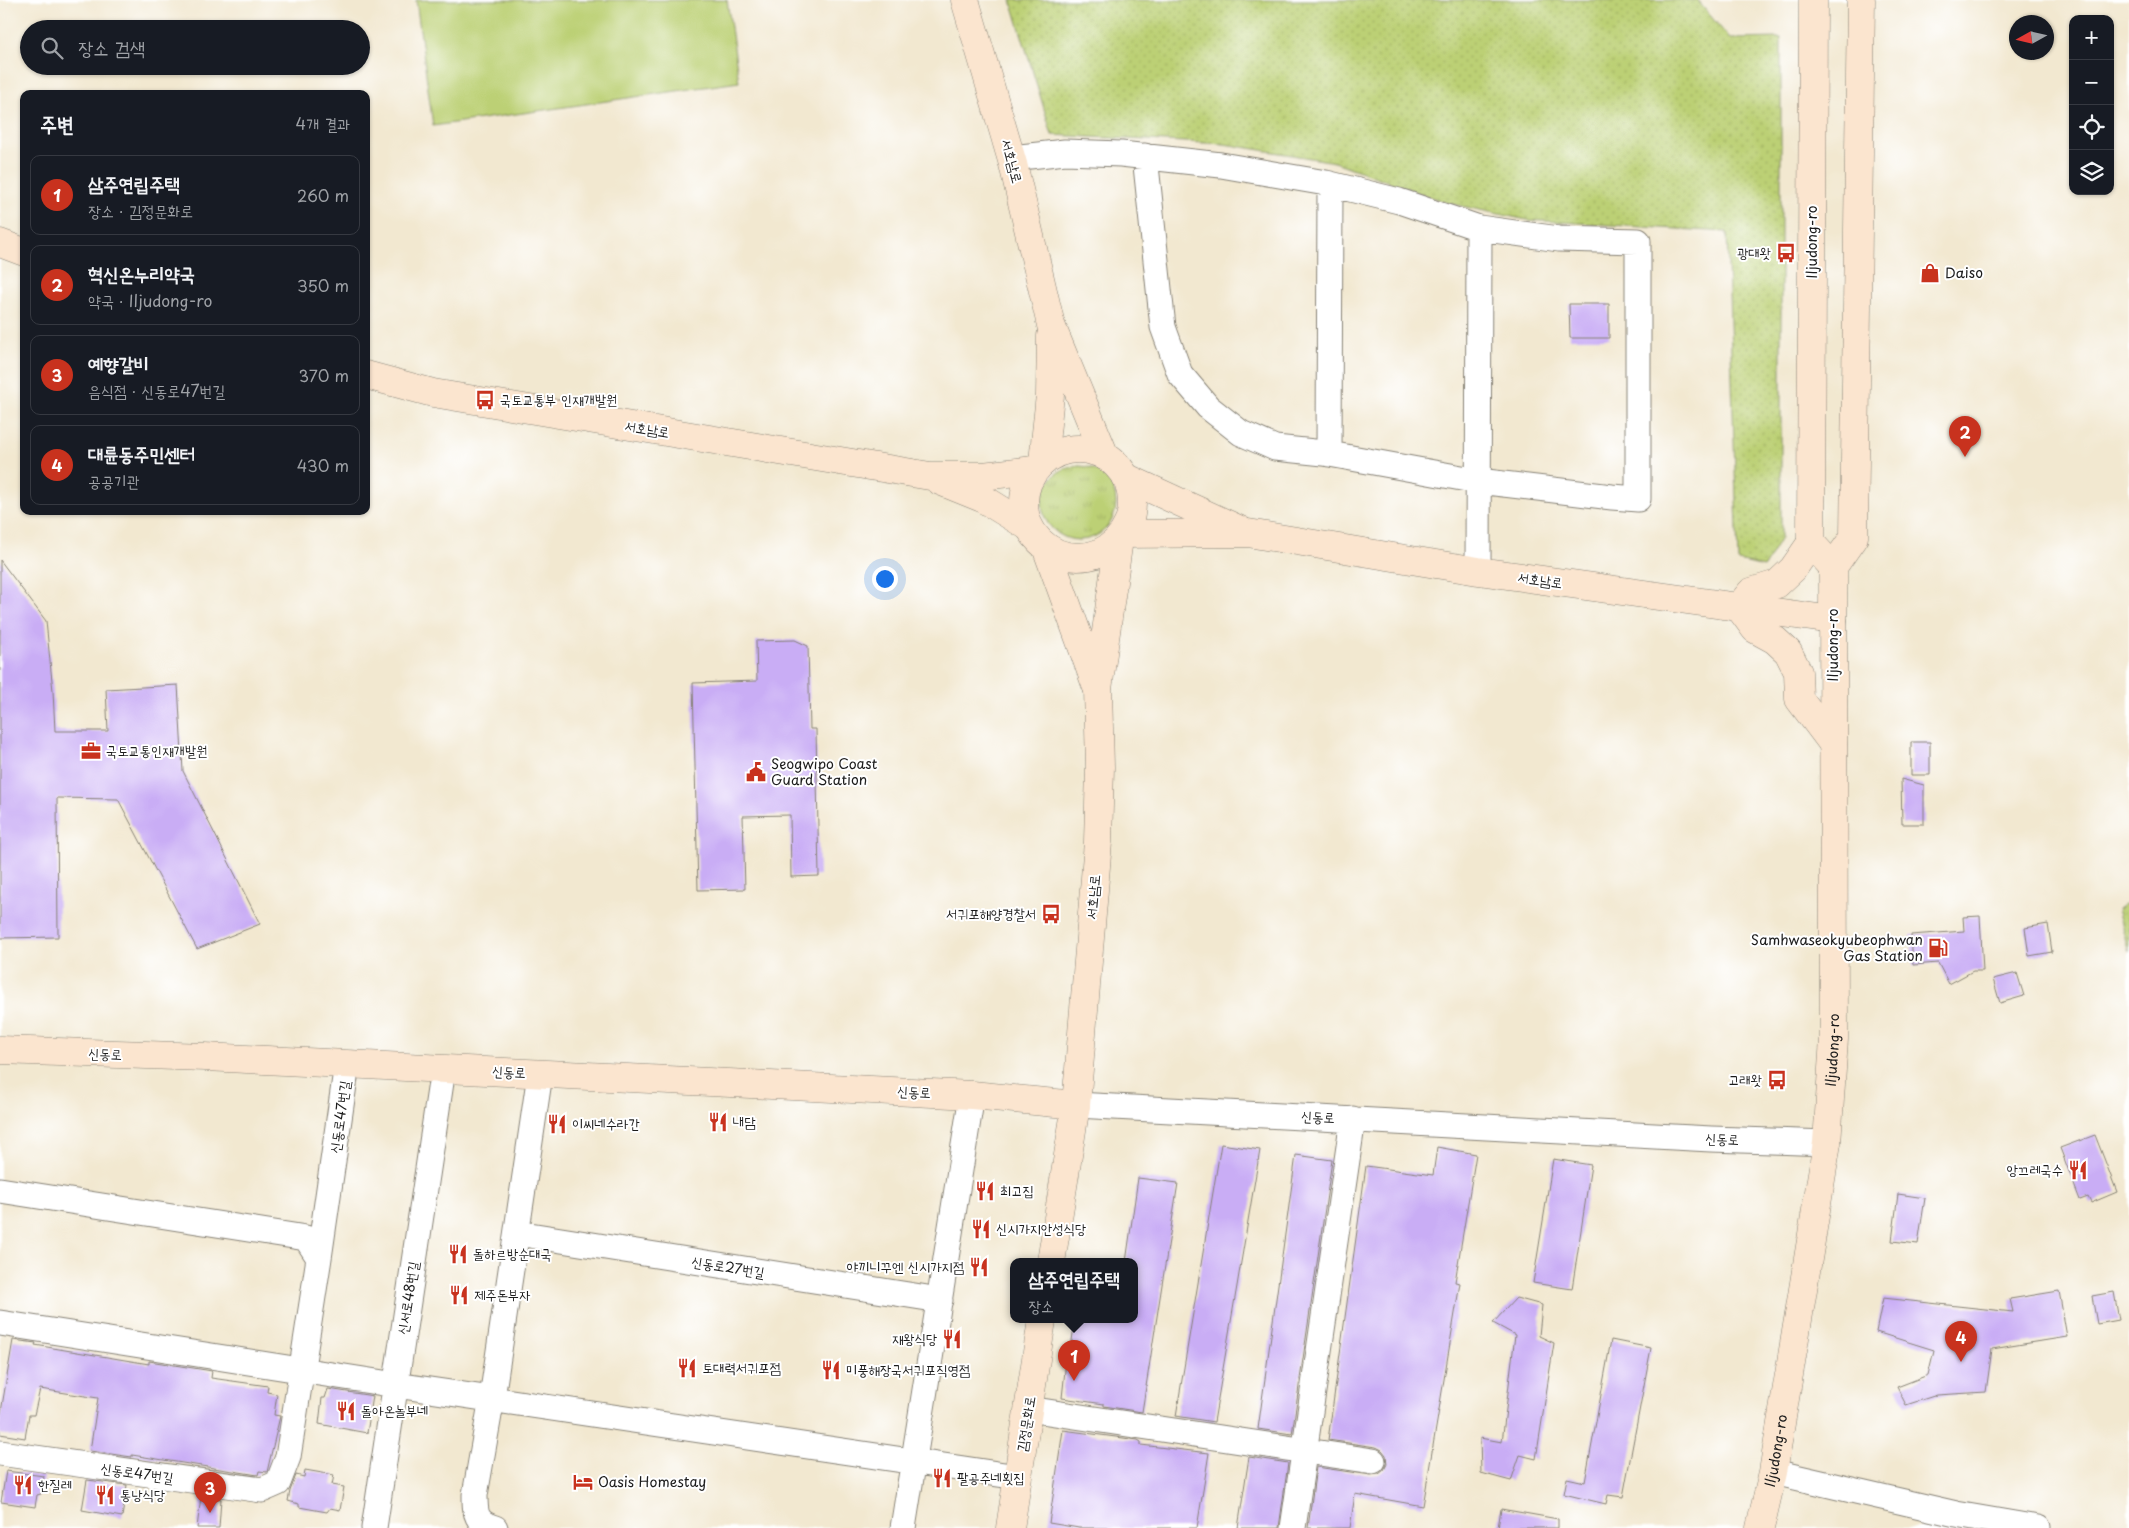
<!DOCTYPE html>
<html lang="ko">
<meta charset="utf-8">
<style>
:root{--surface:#171b24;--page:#20242c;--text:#f1f3f6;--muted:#9ea1a6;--line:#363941;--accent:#c8321e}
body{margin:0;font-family:"Playpen Sans","Poor Story",sans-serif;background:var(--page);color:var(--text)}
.controls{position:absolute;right:15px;top:15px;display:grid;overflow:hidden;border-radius:10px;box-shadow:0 1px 4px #0004}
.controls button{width:45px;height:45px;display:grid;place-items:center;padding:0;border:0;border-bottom:1px solid var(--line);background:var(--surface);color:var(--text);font:25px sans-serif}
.compass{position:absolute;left:2009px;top:15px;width:45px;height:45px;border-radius:50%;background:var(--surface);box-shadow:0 1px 4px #0004;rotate:262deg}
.you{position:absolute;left:884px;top:578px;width:18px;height:18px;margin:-12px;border:4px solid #fff;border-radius:50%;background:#1a73e8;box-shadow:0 0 0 8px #1a73e833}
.badge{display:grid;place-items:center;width:32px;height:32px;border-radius:50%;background:var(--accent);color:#fff;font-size:16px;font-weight:700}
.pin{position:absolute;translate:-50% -41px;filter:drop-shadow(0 1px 2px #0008)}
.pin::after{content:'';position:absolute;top:26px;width:18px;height:15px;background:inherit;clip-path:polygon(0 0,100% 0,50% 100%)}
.popup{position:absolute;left:1010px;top:1258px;width:128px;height:65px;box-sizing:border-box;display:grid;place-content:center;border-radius:10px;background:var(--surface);filter:drop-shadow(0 1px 4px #0005);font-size:16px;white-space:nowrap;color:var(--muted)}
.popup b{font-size:19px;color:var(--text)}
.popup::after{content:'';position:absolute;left:50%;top:100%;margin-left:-10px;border:10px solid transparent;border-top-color:var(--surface)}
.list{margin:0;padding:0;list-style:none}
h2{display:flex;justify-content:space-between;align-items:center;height:65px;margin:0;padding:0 20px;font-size:21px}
h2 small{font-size:16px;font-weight:400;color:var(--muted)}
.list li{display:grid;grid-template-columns:32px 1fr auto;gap:15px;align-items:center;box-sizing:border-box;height:80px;margin:0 10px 10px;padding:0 10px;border:1px solid var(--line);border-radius:10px}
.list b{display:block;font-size:19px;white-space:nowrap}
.list p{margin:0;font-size:16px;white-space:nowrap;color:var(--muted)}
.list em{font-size:16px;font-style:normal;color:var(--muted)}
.icon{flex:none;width:28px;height:28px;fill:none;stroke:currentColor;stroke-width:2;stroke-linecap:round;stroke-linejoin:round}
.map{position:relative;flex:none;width:2129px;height:1528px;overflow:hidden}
.search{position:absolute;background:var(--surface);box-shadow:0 1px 4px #0004;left:20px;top:20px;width:350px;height:55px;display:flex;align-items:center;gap:12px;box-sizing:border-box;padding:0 18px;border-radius:28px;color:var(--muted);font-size:19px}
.panel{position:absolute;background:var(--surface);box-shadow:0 1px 4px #0004;left:20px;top:90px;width:350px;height:425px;border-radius:10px}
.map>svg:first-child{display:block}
</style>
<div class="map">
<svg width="2129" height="1528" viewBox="0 0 2129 1528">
<defs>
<pattern id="grass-tufts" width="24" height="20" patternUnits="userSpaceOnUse" patternTransform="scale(1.25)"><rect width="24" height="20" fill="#bcd074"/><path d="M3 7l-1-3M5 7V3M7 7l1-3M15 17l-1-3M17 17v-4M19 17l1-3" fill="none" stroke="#a1b264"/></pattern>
<pattern id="park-dots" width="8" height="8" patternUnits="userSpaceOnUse" patternTransform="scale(1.25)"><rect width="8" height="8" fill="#bcd074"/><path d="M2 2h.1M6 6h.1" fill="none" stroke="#a1b264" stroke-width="1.8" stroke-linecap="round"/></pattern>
</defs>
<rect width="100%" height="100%" fill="#fff"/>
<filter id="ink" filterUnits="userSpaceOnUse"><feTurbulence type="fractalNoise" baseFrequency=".02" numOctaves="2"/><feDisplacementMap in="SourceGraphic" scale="10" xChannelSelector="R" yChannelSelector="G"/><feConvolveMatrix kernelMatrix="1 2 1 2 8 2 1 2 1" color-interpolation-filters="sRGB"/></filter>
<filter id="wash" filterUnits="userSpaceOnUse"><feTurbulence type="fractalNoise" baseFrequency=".0096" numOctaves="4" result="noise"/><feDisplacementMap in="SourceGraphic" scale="20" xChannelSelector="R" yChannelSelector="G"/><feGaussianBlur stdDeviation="1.12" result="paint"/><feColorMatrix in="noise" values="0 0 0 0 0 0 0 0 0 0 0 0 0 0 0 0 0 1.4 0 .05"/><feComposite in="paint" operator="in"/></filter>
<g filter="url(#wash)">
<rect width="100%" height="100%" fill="#f2e8d0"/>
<path fill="url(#grass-tufts)" stroke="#6c7648" d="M1042 503a37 37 0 1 1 74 0a37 37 0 1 1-74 0Z"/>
<path fill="url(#park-dots)" stroke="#6c7648" d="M 1011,0 L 1697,0 L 1730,39 L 1781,38 L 1781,538 L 1764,567 L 1738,561 L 1727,232 L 1527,220 L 1447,203 L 1335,162 L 1224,144 L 1052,135 Z
M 2124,904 L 2129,904 L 2129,952 L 2117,909 Z"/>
<path fill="#bcd074" stroke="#6c7648" d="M 416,0 L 727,0 L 739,82 L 433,126 Z"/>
<g id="blocks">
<path fill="#c9adf5" d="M 1569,304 L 1609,304 L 1609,338 L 1570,338 Z
M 0,560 L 46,621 L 53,691 L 55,731 L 108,731 L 106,689 L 178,685 L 183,771 L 260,924 L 197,949 L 118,799 L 57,798 L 58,937 L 0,938 Z
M 795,640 L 808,646 L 810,729 L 816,729 L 819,876 L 791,877 L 790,815 L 743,816 L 745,889 L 698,890 L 693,683 L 757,681 L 756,641 Z
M 1911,742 L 1930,742 L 1930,775 L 1911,775 Z
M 1901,779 L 1924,785 L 1924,824 L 1902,824 Z
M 1980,916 L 1983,971 L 1973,971 L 1949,984 L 1938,963 L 1913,965 L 1911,935 L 1964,931 L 1963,917 Z
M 2048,924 L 2052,952 L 2029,956 L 2025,928 Z
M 2017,973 L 2024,996 L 2000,1003 L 1993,979 Z
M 2095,1135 L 2117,1192 L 2091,1203 L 2088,1197 L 2080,1200 L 2060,1148 Z
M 1221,1144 L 1260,1150 L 1214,1422 L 1176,1416 Z
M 1437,1147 L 1476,1154 L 1455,1282 L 1460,1283 L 1423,1506 L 1355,1494 L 1350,1528 L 1308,1528 L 1316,1467 L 1371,1475 L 1379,1474 L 1384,1470 L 1387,1464 L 1386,1455 L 1382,1450 L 1376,1447 L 1328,1440 L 1366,1166 L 1433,1175 Z
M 1296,1155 L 1332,1160 L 1292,1434 L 1258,1429 Z
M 1553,1159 L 1591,1165 L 1572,1289 L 1533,1283 Z
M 1138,1178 L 1178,1183 L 1142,1412 L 1104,1406 L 1104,1404 L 1062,1398 L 1066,1361 L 1069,1361 L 1075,1320 L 1134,1320 L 1134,1262 L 1126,1262 Z
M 1898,1194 L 1925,1198 L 1918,1244 L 1892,1241 Z
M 2059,1291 L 2067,1337 L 1992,1349 L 1986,1392 L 1937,1395 L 1906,1405 L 1897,1387 L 1928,1375 L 1934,1350 L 1876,1332 L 1883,1298 L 2013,1312 L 2010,1299 Z
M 2114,1292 L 2119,1320 L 2097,1324 L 2092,1296 Z
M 1516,1298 L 1542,1305 L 1539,1336 L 1554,1343 L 1536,1459 L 1520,1455 L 1511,1481 L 1481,1473 L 1480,1438 L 1502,1442 L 1515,1335 L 1493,1323 Z
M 13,1340 L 36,1343 L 35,1345 L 149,1364 L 149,1361 L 212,1371 L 211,1378 L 268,1386 L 267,1392 L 277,1394 L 274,1415 L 280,1416 L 267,1472 L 259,1471 L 258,1475 L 132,1455 L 132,1457 L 90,1451 L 98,1398 L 40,1389 L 34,1415 L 29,1415 L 25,1438 L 0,1434 L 0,1418 Z
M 1611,1340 L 1651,1348 L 1623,1497 L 1608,1495 L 1606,1504 L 1564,1494 L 1567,1478 L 1585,1482 Z
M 328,1389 L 373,1396 L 367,1433 L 319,1424 L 322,1398 L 325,1398 Z
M 1063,1430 L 1138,1440 L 1141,1442 L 1141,1445 L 1209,1453 L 1197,1528 L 1079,1528 L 1049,1523 Z
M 1249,1457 L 1288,1463 L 1279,1528 L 1238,1528 Z
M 305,1470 L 334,1475 L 332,1485 L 344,1487 L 340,1510 L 330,1508 L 327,1512 L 299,1507 L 299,1504 L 288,1501 L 290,1491 L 296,1475 L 304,1477 Z
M 6,1471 L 44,1476 L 41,1494 L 37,1495 L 35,1507 L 1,1502 Z
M 87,1480 L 127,1485 L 122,1517 L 82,1510 Z
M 201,1496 L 221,1499 L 219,1528 L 197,1528 Z
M 1501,1509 L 1558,1519 L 1558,1528 L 1498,1528 Z"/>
</g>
</g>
<g filter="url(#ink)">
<use href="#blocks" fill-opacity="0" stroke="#878276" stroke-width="1"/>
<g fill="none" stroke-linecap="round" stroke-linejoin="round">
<defs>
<path id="street" d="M 1012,158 L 1065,152 L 1121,154 L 1221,165 L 1326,183 L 1399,201 L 1479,228 L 1559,239 L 1638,241 L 1638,499 L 1612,497 L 1478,481 L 1324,453 L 1275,448 L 1241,433 L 1208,407 L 1180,374 L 1163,327 L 1145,156
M 1329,454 L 1330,184
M 1478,571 L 1479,228
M 1076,1105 L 1711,1139 L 1827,1143
M 0,1190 L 306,1238 L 319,1258 L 288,1457 L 278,1483 L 262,1490 L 0,1453
M 517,1233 L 940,1300
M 319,1258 L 347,1064
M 0,1323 L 396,1385 L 1018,1477
M 1028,1409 L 1373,1461
M 1773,1472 L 1956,1514 L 2038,1528
M 374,1528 L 443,1069
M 495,1528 C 476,1522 475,1515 475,1495 L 492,1398 L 540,1074
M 903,1528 L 972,1095
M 1293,1528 L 1353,1119"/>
<g id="secondary">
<path d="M 965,0 L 1013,164 L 1051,325 L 1105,456"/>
<path d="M 1813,0 L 1811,543 L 1833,567"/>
<path d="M 0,243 L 24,252"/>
<path d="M 366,375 L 433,393 L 930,476 L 983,476 L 1034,470"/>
<circle cx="1078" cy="503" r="54"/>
<path d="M 1043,462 L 1050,395 L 1051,336"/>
<path d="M 1125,477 L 1240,530"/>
<path d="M 940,481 L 982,498 L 1029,527"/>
<path d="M 1123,534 L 1248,533 L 1478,571 L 1833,620"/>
<path d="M 1046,547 L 1096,685"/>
<path d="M 1739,607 L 1755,629 L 1775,640 L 1788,652 L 1798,672 L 1799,699 L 1833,744"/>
<path d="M 1739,607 L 1751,592 L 1777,584 L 1793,569 L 1811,543"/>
<path d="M 0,1050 L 205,1057 L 972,1095 L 1076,1105"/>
<path d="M 1051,1262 L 1076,1105 L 1098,842 L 1100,767 L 1098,689 L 1119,539"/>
<path d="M 1010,1528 L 1042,1320"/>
<path id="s1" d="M 1760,1528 L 1773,1472 L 1827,1143 L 1834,1039 L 1833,567 L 1854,537 L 1861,0"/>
</g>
</defs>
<use href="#street" stroke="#878276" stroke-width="27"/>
<use href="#secondary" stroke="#878276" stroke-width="29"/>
<use href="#street" stroke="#fff" stroke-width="25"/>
<use href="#secondary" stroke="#fbe5cf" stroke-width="28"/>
</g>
</g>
<defs>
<symbol id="bus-bare" viewBox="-9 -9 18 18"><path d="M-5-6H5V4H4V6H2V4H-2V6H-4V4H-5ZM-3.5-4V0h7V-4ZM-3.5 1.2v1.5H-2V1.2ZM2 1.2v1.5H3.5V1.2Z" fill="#c8321e" stroke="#fff" stroke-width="2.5" paint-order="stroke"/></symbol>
<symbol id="shop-bare" viewBox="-9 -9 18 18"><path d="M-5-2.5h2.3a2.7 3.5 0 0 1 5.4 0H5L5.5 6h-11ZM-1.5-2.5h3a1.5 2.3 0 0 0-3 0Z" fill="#c8321e" stroke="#fff" stroke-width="2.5" paint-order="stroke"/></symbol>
<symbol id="office-bare" viewBox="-9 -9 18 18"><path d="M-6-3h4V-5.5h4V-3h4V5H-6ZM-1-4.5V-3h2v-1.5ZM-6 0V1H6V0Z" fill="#c8321e" stroke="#fff" stroke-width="2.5" paint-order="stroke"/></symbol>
<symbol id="civic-bare" viewBox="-9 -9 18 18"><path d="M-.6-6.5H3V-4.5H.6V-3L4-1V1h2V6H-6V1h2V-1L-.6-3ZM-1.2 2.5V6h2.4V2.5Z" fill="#c8321e" stroke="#fff" stroke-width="2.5" paint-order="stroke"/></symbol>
<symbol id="fuel-bare" viewBox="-9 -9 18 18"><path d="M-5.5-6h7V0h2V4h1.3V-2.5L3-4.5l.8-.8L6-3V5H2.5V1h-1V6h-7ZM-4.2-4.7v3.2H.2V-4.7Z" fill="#c8321e" stroke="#fff" stroke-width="2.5" paint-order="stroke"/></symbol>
<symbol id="restaurant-bare" viewBox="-9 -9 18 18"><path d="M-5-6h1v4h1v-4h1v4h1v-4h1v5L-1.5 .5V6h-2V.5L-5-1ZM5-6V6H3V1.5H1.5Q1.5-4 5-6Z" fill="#c8321e" stroke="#fff" stroke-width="2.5" paint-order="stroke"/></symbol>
<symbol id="hotel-bare" viewBox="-9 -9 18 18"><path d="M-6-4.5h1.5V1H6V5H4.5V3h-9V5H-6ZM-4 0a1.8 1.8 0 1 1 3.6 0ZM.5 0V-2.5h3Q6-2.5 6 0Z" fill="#c8321e" stroke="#fff" stroke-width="2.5" paint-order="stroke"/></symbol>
</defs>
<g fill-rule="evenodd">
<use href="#bus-bare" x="1772" y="239" width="28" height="28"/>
<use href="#shop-bare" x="1916" y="259" width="28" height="28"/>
<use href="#bus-bare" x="471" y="386" width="28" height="28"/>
<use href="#office-bare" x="77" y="737" width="28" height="28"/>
<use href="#civic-bare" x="742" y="758" width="28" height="28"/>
<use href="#bus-bare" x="1037" y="900" width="28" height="28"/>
<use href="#fuel-bare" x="1924" y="934" width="28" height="28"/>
<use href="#bus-bare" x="1763" y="1066" width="28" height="28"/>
<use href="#restaurant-bare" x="704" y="1108" width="28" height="28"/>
<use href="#restaurant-bare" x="543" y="1110" width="28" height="28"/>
<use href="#restaurant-bare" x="2064" y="1156" width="28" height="28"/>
<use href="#restaurant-bare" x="971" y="1177" width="28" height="28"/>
<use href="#restaurant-bare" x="967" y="1215" width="28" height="28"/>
<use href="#restaurant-bare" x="444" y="1240" width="28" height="28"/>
<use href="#restaurant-bare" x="965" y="1253" width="28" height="28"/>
<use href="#restaurant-bare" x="445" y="1281" width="28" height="28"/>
<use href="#restaurant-bare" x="938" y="1325" width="28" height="28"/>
<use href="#restaurant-bare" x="673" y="1354" width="28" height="28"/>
<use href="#restaurant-bare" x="817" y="1356" width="28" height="28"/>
<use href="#restaurant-bare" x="332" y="1397" width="28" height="28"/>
<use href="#restaurant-bare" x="928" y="1464" width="28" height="28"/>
<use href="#hotel-bare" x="569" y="1468" width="28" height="28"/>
<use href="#restaurant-bare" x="9" y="1471" width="28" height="28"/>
<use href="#restaurant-bare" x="91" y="1481" width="28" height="28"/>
</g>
<g text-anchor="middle" stroke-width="4" stroke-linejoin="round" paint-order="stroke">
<g font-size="14" fill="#1c1c1c" stroke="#fff">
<text transform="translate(1012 161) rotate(75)" y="5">서호남로</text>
<text transform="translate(1812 242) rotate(-90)" y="5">Iljudong-ro</text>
<text transform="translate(647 429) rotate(9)" y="5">서호남로</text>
<text transform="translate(1540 580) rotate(8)" y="5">서호남로</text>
<text transform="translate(1833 645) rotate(-90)" y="5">Iljudong-ro</text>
<text transform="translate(1093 897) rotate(-85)" y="5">서호남로</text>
<text dy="5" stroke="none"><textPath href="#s1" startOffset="484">Iljudong-ro</textPath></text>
<text transform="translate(105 1054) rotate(2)" y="5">신동로</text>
<text transform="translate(509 1072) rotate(3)" y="5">신동로</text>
<text transform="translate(914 1092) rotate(3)" y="5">신동로</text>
<text transform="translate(340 1117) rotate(-82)" y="5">신동로47번길</text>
<text transform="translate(1318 1117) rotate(3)" y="5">신동로</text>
<text transform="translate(1722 1139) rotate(2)" y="5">신동로</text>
<text transform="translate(728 1267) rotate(9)" y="5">신동로27번길</text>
<text transform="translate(408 1298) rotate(-81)" y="5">신서로48번길</text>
<text transform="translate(1026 1424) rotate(-81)" y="5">김정문화로</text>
<text dy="5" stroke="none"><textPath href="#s1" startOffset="79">Iljudong-ro</textPath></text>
<text transform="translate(137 1473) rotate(8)" y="5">신동로47번길</text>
</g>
<g font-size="14" fill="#1c1c1c" stroke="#fff" text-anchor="start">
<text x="1771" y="258" text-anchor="end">광대왓</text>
<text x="1945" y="278">Daiso</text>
<text x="500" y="405">국토교통부 인재개발원</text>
<text x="106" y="756">국토교통인재개발원</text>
<text x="771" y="769">Seogwipo Coast<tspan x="771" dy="16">Guard Station</tspan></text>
<text x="1036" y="919" text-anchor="end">서귀포해양경찰서</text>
<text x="1923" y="945" text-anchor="end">Samhwaseokyubeophwan<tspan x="1923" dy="16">Gas Station</tspan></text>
<text x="1762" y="1085" text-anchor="end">고래왓</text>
<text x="733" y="1127">내담</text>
<text x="572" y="1129">이씨네수라간</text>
<text x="2063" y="1175" text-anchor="end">앙끄레국수</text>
<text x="1000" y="1196">최고집</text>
<text x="996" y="1234">신시가지안성식당</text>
<text x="473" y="1259">돌하르방순대국</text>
<text x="964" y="1272" text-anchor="end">야끼니꾸엔 신시가지점</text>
<text x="474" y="1300">제주돈부자</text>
<text x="937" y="1344" text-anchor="end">재왕식당</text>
<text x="702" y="1373">토대력서귀포점</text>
<text x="846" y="1375">미풍해장국서귀포직영점</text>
<text x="361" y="1416">돌아온놀부네</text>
<text x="957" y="1483">팔공주네횟집</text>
<text x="598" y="1487">Oasis Homestay</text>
<text x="38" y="1490">한질레</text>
<text x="120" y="1500">통낭식당</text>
</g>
</g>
</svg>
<div class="controls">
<button>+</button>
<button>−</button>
<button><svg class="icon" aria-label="locate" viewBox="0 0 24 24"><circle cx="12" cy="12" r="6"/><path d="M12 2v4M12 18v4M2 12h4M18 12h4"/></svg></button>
<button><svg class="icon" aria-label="layers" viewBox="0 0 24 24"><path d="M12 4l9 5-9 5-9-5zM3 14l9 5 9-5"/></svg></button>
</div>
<svg class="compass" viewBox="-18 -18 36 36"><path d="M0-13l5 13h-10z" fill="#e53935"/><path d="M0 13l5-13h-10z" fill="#9ea1a6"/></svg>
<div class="you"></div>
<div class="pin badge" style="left:1074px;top:1381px">1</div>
<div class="popup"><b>삼주연립주택</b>장소</div>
<div class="pin badge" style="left:1965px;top:457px">2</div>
<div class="pin badge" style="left:210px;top:1513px">3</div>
<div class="pin badge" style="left:1961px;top:1362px">4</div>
<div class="search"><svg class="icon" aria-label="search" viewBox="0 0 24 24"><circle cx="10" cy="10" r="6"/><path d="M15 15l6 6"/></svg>장소 검색</div>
<section class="panel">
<h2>주변<small>4개 결과</small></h2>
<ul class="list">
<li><span class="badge">1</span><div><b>삼주연립주택</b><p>장소 · 김정문화로</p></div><em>260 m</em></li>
<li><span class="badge">2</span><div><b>혁신온누리약국</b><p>약국 · Iljudong-ro</p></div><em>350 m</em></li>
<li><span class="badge">3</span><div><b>예향갈비</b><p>음식점 · 신동로47번길</p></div><em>370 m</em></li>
<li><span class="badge">4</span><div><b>대륜동주민센터</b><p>공공기관</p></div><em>430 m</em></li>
</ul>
</section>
</div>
